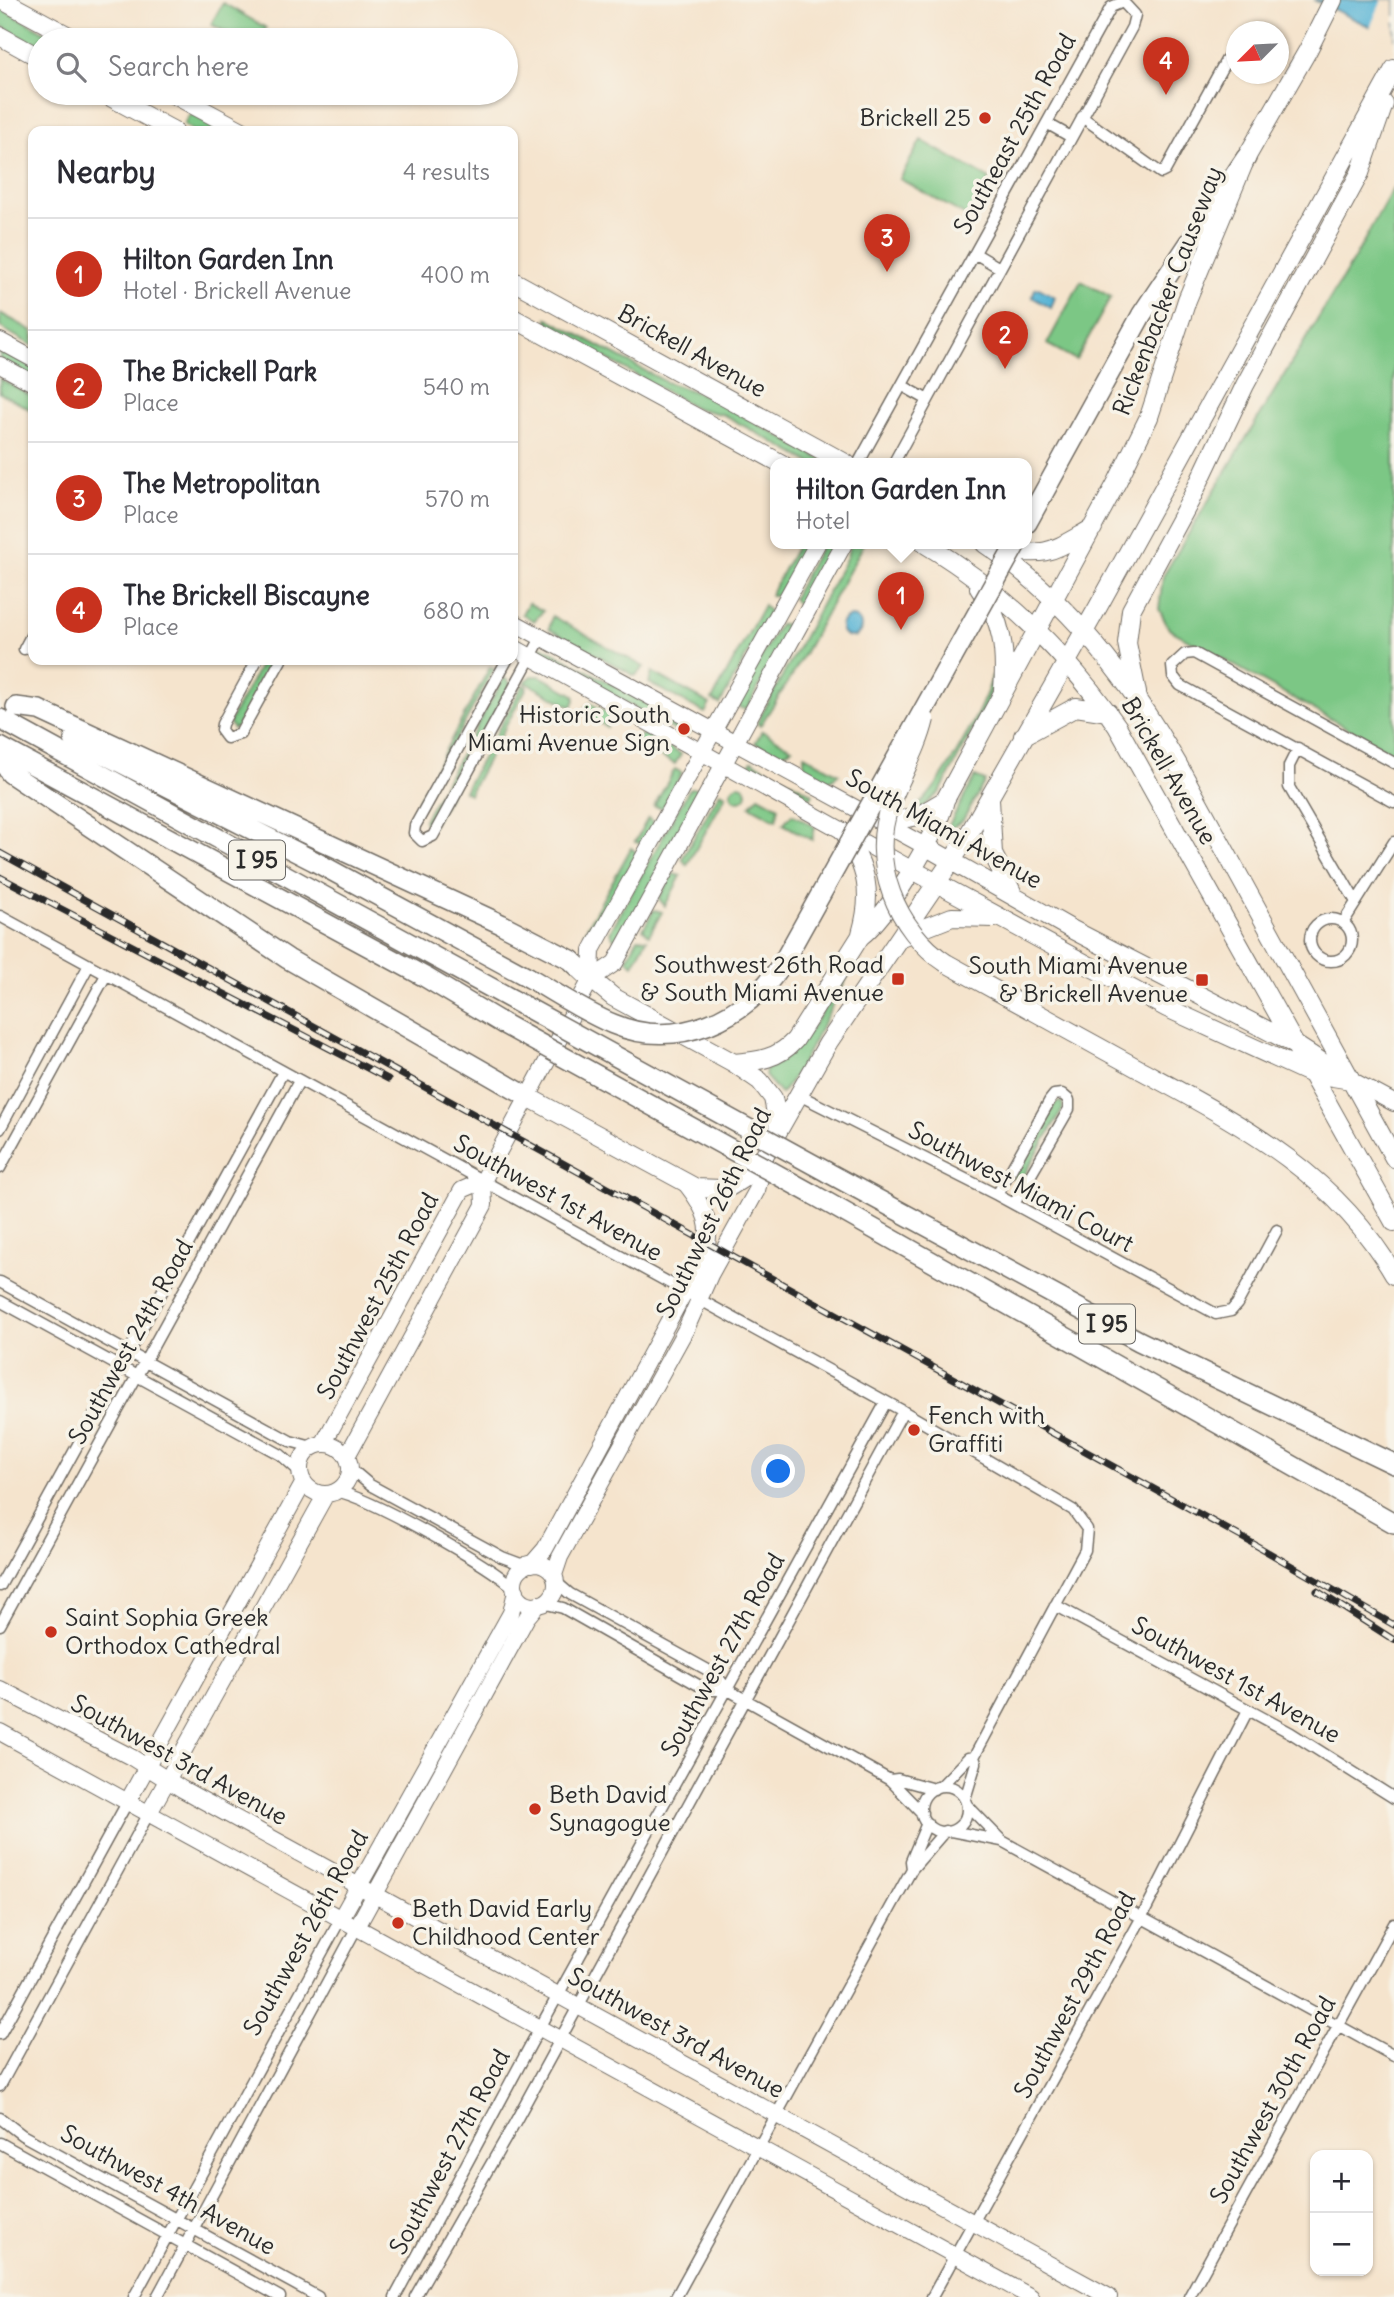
<!DOCTYPE html>
<meta charset="utf-8">
<style>
:root{--surface:#fff;--page:#f2f2f3;--text:#2b2b33;--muted:#7c7c81;--line:#e1e1e2;--accent:#c8321e}
body{margin:0;font-family:Delius,sans-serif;background:var(--page);color:var(--text)}
.controls{position:absolute;right:21px;bottom:21px;display:grid;overflow:hidden;border-radius:14px;box-shadow:0 2px 5px #0004}
.controls button{width:63px;height:63px;display:grid;place-items:center;padding:0;border:0;border-bottom:2px solid var(--line);background:var(--surface);color:var(--text);font:35px sans-serif}
.compass{position:absolute;left:1226px;top:21px;width:63px;height:63px;border-radius:50%;background:var(--surface);box-shadow:0 2px 5px #0004;rotate:246deg}
.you{position:absolute;left:779px;top:1472px;width:24px;height:24px;margin:-18px;border:5px solid #fff;border-radius:50%;background:#1a73e8;box-shadow:0 0 0 10px #1a73e833}
.badge{display:grid;place-items:center;width:46px;height:46px;border-radius:50%;background:var(--accent);color:#fff;font-size:23px;font-weight:700}
.pin{position:absolute;translate:-50% -58px;filter:drop-shadow(0 2px 4px #0008)}
.pin::after{content:'';position:absolute;top:37px;width:24px;height:21px;background:inherit;clip-path:polygon(0 0,100% 0,50% 100%)}
.popup{position:absolute;left:770px;top:458px;width:262px;height:91px;box-sizing:border-box;display:grid;place-content:center;border-radius:14px;background:var(--surface);filter:drop-shadow(0 2px 5px #0005);font-size:23px;white-space:nowrap;color:var(--muted)}
.popup b{font-size:26px;color:var(--text)}
.popup::after{content:'';position:absolute;left:50%;top:100%;margin-left:-14px;border:14px solid transparent;border-top-color:var(--surface)}
.list{margin:0;padding:0;list-style:none}
h2{display:flex;justify-content:space-between;align-items:center;height:91px;margin:0;padding:0 28px;font-size:30px}
h2 small{font-size:23px;font-weight:400;color:var(--muted)}
.list li{display:grid;grid-template-columns:46px 1fr auto;gap:21px;align-items:center;box-sizing:border-box;height:112px;padding:0 28px;border-top:2px solid var(--line)}
.list b{display:block;font-size:26px;white-space:nowrap}
.list p{margin:0;font-size:23px;white-space:nowrap;color:var(--muted)}
.list em{font-size:23px;font-style:normal;color:var(--muted)}
.icon{flex:none;width:38px;height:38px;fill:none;stroke:currentColor;stroke-width:2;stroke-linecap:round;stroke-linejoin:round}
.map{position:relative;flex:none;width:1394px;height:2297px;overflow:hidden}
.search{position:absolute;background:var(--surface);box-shadow:0 2px 5px #0004;left:28px;top:28px;width:490px;height:77px;display:flex;align-items:center;gap:18px;box-sizing:border-box;padding:0 24px;border-radius:38px;color:var(--muted);font-size:26px}
.panel{position:absolute;background:var(--surface);box-shadow:0 2px 5px #0004;left:28px;top:126px;width:490px;height:539px;border-radius:14px}
.map>svg:first-child{display:block}
</style>
<div class="map">
<svg width="1394" height="2297" viewBox="0 0 1394 2297">
<rect width="100%" height="100%" fill="#f7f3e8"/>
<filter id="ink" filterUnits="userSpaceOnUse"><feTurbulence type="fractalNoise" baseFrequency=".0143" numOctaves="2"/><feDisplacementMap in="SourceGraphic" scale="14" xChannelSelector="R" yChannelSelector="G"/><feConvolveMatrix kernelMatrix="1 2 1 2 8 2 1 2 1" color-interpolation-filters="sRGB"/></filter>
<filter id="wash" filterUnits="userSpaceOnUse"><feTurbulence type="fractalNoise" baseFrequency=".00686" numOctaves="4" result="noise"/><feDisplacementMap in="SourceGraphic" scale="28" xChannelSelector="R" yChannelSelector="G"/><feGaussianBlur stdDeviation="1.57" result="paint"/><feColorMatrix in="noise" values="0 0 0 0 0 0 0 0 0 0 0 0 0 0 0 0 0 1.4 0 .05"/><feComposite in="paint" operator="in"/></filter>
<g filter="url(#wash)">
<rect width="100%" height="100%" fill="#f5e4cd"/>
<path fill="#7cc785" stroke="#547958" stroke-width="2" d="M 223,3 L 266,28 L 260,40 L 241,40 L 211,24 Z
M 0,8 L 59,40 L 40,40 L 40,48 L 0,25 Z
M 189,115 L 195,115 L 225,131 L 193,131 L 184,124 Z
M 921,140 L 990,179 L 968,217 L 900,179 Z
M 1394,186 L 1394,754 L 1169,629 L 1159,609 L 1163,576 L 1354,259 Z
M 1081,281 L 1111,297 L 1076,360 L 1047,344 Z
M 0,313 L 33,331 L 33,346 L 0,327 Z
M 547,318 L 666,382 L 707,396 L 830,464 L 813,464 L 724,415 L 696,408 L 548,326 Z
M 0,346 L 33,364 L 33,378 L 0,360 Z
M 0,379 L 33,397 L 33,411 L 0,393 Z
M 798,544 L 807,544 L 778,596 L 770,595 Z
M 822,544 L 841,544 L 805,605 L 797,604 L 793,598 Z
M 850,544 L 864,544 L 793,674 L 760,726 L 757,723 L 847,557 Z
M 528,603 L 543,611 L 534,621 L 522,614 Z
M 764,605 L 770,613 L 720,704 L 712,700 Z
M 552,616 L 644,667 L 635,676 L 549,629 Z
M 785,624 L 790,628 L 747,709 L 740,708 L 737,701 L 779,625 Z
M 542,646 L 691,727 L 690,733 L 685,736 L 538,653 Z
M 263,660 L 275,660 L 238,726 L 233,729 L 229,722 Z
M 490,667 L 494,669 L 418,808 L 415,807 Z
M 652,672 L 710,704 L 705,713 L 649,683 Z
M 532,676 L 540,676 L 574,695 L 575,700 L 572,707 L 525,682 Z
M 992,676 L 996,676 L 988,702 L 940,792 L 918,811 L 916,806 C 937,795 988,700 992,676 Z
M 504,678 L 509,681 L 510,686 L 433,825 L 426,827 L 424,820 Z
M 523,685 L 527,687 L 469,794 L 464,791 Z
M 590,703 L 609,714 L 607,727 L 580,712 Z
M 762,731 L 792,748 L 780,756 L 755,743 Z
M 644,733 L 681,754 L 675,764 L 634,742 Z
M 804,755 L 839,774 L 828,782 L 804,769 Z
M 752,761 L 813,794 L 811,798 L 750,772 L 748,766 Z
M 675,769 L 682,773 L 663,808 L 654,806 Z
M 975,777 L 985,781 L 963,820 L 950,829 L 949,825 Z
M731 793a8 8 0 1 1 16 0a8 8 0 1 1-16 0Z
M 690,788 L 697,788 L 701,795 L 622,939 L 614,939 L 610,932 Z
M 720,792 L 726,795 L 687,865 L 682,859 Z
M 759,796 L 779,807 L 776,820 L 750,806 Z
M 792,814 L 815,827 L 812,840 L 783,824 Z
M 648,818 L 654,823 L 642,844 L 635,842 Z
M 631,848 L 637,853 L 593,936 L 584,933 Z
M 673,874 L 681,876 L 665,906 L 659,899 Z
M 654,910 L 662,912 L 649,935 L 643,929 Z
M 638,938 L 647,939 L 633,965 L 627,959 Z
M 848,970 L 851,970 L 799,1069 L 781,1094 L 765,1076 L 766,1069 C 801,1058 828,1000 848,970 Z
M 1056,1102 L 1062,1102 L 1063,1109 L 1021,1180 L 1015,1181 L 1014,1177 Z"/>
<path fill="#56b4d5" stroke="#407080" stroke-width="2" d="M 1314,0 L 1394,0 L 1394,38 Z
M 1039,288 L 1055,297 L 1051,308 L 1032,297 L 1035,289 Z
M841 627a10 10 0 1 1 20 0a10 10 0 1 1-20 0Z"/>
<path fill="#f5e4cd" d="M 1382,0 L 1394,0 L 1394,42 L 1369,30 Z"/>
</g>
<g filter="url(#ink)">
<g fill="none" stroke-linecap="round" stroke-linejoin="round">
<defs>
<path id="minor" d="M 1082,117 L 1161,173 L 1165,171 L 1230,53
M 1048,124 L 1071,137
M 976,254 L 998,267
M 903,386 L 928,400
M 858,464 L 1111,7 L 1123,2 L 1135,15 L 1132,27 L 893,464
M 24,649 L 33,632
M 257,660 L 222,724 L 221,730 L 227,738 L 240,734 L 281,660
M 507,660 L 415,826 L 414,833 L 422,841 L 433,836 L 541,638
M 1298,748 L 1289,766 L 1289,787 L 1356,902
M 1394,763 L 1194,653 L 1185,654 L 1172,666 L 1173,676 L 1180,685 L 1394,802
M 0,916 L 903,1411 L 1073,1510 L 1087,1529 L 1085,1550 L 974,1757 L 976,1763 L 965,1799
M1310 940a21 21 0 1 1 42 0a21 21 0 1 1-42 0Z
M 1343,923 L 1394,842
M 799,1095 L 997,1195 L 1216,1314 L 1231,1311 L 1237,1304 L 1277,1230
M 0,1129 L 89,965
M 0,1168 L 106,975
M 997,1195 L 1050,1100 L 1054,1095 L 1062,1094 L 1069,1100 L 1069,1109 L 1014,1204
M 0,1282 L 290,1441 L 312,1447
M 0,1301 L 281,1455 L 300,1472
M 350,1468 L 370,1485 L 502,1557 L 526,1566
M 336,1491 C 370,1498 489,1564 515,1589
M 556,1582 L 570,1594 L 715,1674 L 728,1690 L 890,1780 L 922,1813
M 0,1586 L 283,1072
M 542,1603 L 563,1608 L 707,1690 L 728,1690
M 1055,1605 L 1291,1733 L 1394,1798
M 0,1625 L 299,1081
M 890,1780 L 898,1779 L 934,1789
M 941,1786 L 968,1758 L 974,1757
M921 1809a23 23 0 1 1 46 0a23 23 0 1 1-46 0Z
M 967,1805 L 1002,1841 L 1394,2056
M 951,1831 L 1002,1841
M 912,1869 L 911,1861 L 927,1823
M 0,2034 L 128,1801
M 0,2086 L 149,1813
M 0,2118 L 22,2135 L 318,2297
M 0,2143 L 280,2297
M 134,2297 L 341,1918
M 157,2297 L 357,1927
M 395,2297 L 531,2044 L 886,1402
M 415,2297 L 514,2124 L 903,1411
M 676,2297 L 912,1869 L 945,1831
M 932,2297 L 1142,1917 L 1248,1710
M 1189,2297 L 1394,1924"/>
<path id="secondary" d="M 0,341 L 33,359
M 0,365 L 33,383
M 513,622 L 925,846
M 513,647 L 911,869
M 591,979 L 615,963 L 844,544
M 1351,1080 L 1394,1103
M 323,1444 L 462,1190 L 483,1181
M300 1469a25 25 0 1 1 50 0a25 25 0 1 1-50 0Z
M 347,1456 L 484,1205 L 483,1181 L 591,979 L 592,950 L 817,544
M514 1584a21 21 0 1 1 42 0a21 21 0 1 1-42 0Z
M 532,1564 L 545,1549 L 704,1256 C 714,1227 705,1208 687,1185
M 554,1575 L 560,1557 L 686,1329 L 710,1275 L 757,1190 L 765,1158
M 0,1689 L 131,1757 L 182,1789 L 1109,2297
M 0,1732 L 1031,2297
M 128,1801 L 304,1482
M 149,1813 L 326,1494
M 341,1918 L 511,1613 L 516,1591
M 357,1927 L 527,1617 L 538,1604"/>
<path id="primary" d="M 2,0 L 76,40
M 0,36 L 40,58
M 103,93 L 174,131
M 171,93 L 242,131
M 513,281 L 847,464
M 513,318 L 782,464
M 925,544 C 1003,591 1065,651 1117,726 L 1394,1222
M 985,544 C 1066,598 1129,679 1177,763 L 1394,1158
M 998,549 C 1050,557 1050,552 1093,528
M 979,588 C 1003,621 1006,651 1003,690
M 1137,693 L 1127,643 L 1131,610 L 1190,501 L 1245,385 L 1360,173 L 1384,104
M 1023,736 L 1076,707 L 1108,712
M 990,799 L 993,854 L 1012,892
M 884,823 L 918,816 L 945,800
M 844,832 C 867,868 873,893 861,934
M 925,846 L 1071,929 L 1294,1044 L 1342,1075
M 911,869 L 1167,1008 L 1309,1073 L 1351,1080
M 901,937 L 952,917 L 995,918
M 946,963 C 1010,998 1073,1033 1137,1068 C 1238,1123 1334,1171 1394,1275
M 591,979 L 613,997 L 734,1063 L 760,1081 L 773,1098 L 779,1129
M 734,1063 C 758,1061 778,1059 795,1040 L 860,937 C 888,915 937,835 945,800 L 1117,482 L 1149,417 L 1187,300 L 1246,158 L 1308,50 L 1333,0
M 528,1097 L 696,1188 L 721,1189 L 731,1186 L 756,1170 L 828,1043 L 963,844 L 1098,607 L 1394,69"/>
<path id="motorway" d="M 1027,523 L 1142,314 L 1246,158
M 16,707 L 39,710 L 501,924 L 571,960 L 591,979
M 0,719 L 515,1001
M 74,739 L 314,861 L 528,977
M 0,747 L 425,977 L 502,1023
M 0,757 L 10,773 L 288,959 L 528,1097
M 827,1172 L 1139,1341 L 1394,1464
M 814,1195 L 1394,1523"/>
</defs>
<use href="#minor" stroke="#726c64" stroke-width="13"/>
<use href="#secondary" stroke="#726c64" stroke-width="18"/>
<use href="#primary" stroke="#726c64" stroke-width="20"/>
<use href="#motorway" stroke="#726c64" stroke-width="22"/>
<use href="#minor" stroke="#fff" stroke-width="10"/>
<use href="#secondary" stroke="#fff" stroke-width="16"/>
<use href="#primary" stroke="#fff" stroke-width="18"/>
<use href="#motorway" stroke="#fff" stroke-width="19"/>
<defs>
<path id="rail" d="M 0,853 L 1252,1543 L 1394,1625
M 0,877 L 388,1079
M 1317,1591 L 1394,1640"/>
</defs>
<use href="#rail" stroke="#2b2b2b" stroke-width="7"/>
<use href="#rail" stroke="#f7f3e8" stroke-width="4.5" stroke-dasharray="13" stroke-linecap="butt"/>
<defs>
<path id="primary-bridge" d="M 925,719 C 918,749 901,776 890,805 C 869,862 896,930 946,963"/>
<path id="motorway-bridge" d="M 528,977 C 556,993 584,1012 613,1024 C 677,1051 747,1018 782,964 L 1016,544
M 515,1001 L 827,1172
M 502,1023 L 814,1195"/>
</defs>
<use href="#primary-bridge" stroke="#726c64" stroke-width="20" stroke-linecap="butt"/>
<use href="#motorway-bridge" stroke="#726c64" stroke-width="22" stroke-linecap="butt"/>
<use href="#primary-bridge" stroke="#fff" stroke-width="18"/>
<use href="#motorway-bridge" stroke="#fff" stroke-width="19"/>
</g>
</g>
<g fill="#c8321e" stroke="#f7f3e8" stroke-width="2.5">
<circle cx="985" cy="118" r="7"/>
<circle cx="684" cy="729" r="7"/>
<rect x="891" y="972" width="14" height="14" rx="3.5"/>
<rect x="1195" y="973" width="14" height="14" rx="3.5"/>
<circle cx="914" cy="1430" r="7"/>
<circle cx="51" cy="1632" r="7"/>
<circle cx="535" cy="1809" r="7"/>
<circle cx="398" cy="1923" r="7"/>
</g>
<g text-anchor="middle" stroke-width="7" stroke-linejoin="round" paint-order="stroke">
<g fill="#f7f3e8" stroke="#686764" stroke-width="2">
<rect x="229" y="840.5" width="56" height="39" rx="5"/>
<rect x="1079" y="1304.5" width="56" height="39" rx="5"/>
</g>
<g font-size="23" font-weight="bold" fill="#2b2b2b">
<text x="257" y="868">I 95</text>
<text x="1107" y="1332">I 95</text>
</g>
<g font-size="24" fill="#2b2b2b" stroke="#f7f3e8" text-anchor="end">
<text x="971" y="126">Brickell 25</text>
<text x="670" y="723">Historic South<tspan x="670" dy="28">Miami Avenue Sign</tspan></text>
<text x="884" y="973">Southwest 26th Road<tspan x="884" dy="28">&amp; South Miami Avenue</tspan></text>
<text x="1188" y="974">South Miami Avenue<tspan x="1188" dy="28">&amp; Brickell Avenue</tspan></text>
<text x="928" y="1424" text-anchor="start">Fench with<tspan x="928" dy="28">Graffiti</tspan></text>
<text x="65" y="1626" text-anchor="start">Saint Sophia Greek<tspan x="65" dy="28">Orthodox Cathedral</tspan></text>
<text x="549" y="1803" text-anchor="start">Beth David<tspan x="549" dy="28">Synagogue</tspan></text>
<text x="412" y="1917" text-anchor="start">Beth David Early<tspan x="412" dy="28">Childhood Center</tspan></text>
</g>
<g font-size="24" fill="#2b2b2b" stroke="#f7f3e8">
<text transform="translate(1015 134) rotate(-61)" y="8">Southeast 25th Road</text>
<text transform="translate(1168 291) rotate(-69)" y="8">Rickenbacker Causeway</text>
<text transform="translate(692 351) rotate(29)" y="8">Brickell Avenue</text>
<text transform="translate(1169 771) rotate(60)" y="8">Brickell Avenue</text>
<text transform="translate(944 829) rotate(29)" y="8">South Miami Avenue</text>
<text transform="translate(1021 1187) rotate(28)" y="8">Southwest Miami Court</text>
<text transform="translate(558 1198) rotate(29)" y="8">Southwest 1st Avenue</text>
<text transform="translate(714 1213) rotate(-64)" y="8">Southwest 26th Road</text>
<text transform="translate(378 1296) rotate(-62)" y="8">Southwest 25th Road</text>
<text transform="translate(131 1342) rotate(-61)" y="8">Southwest 24th Road</text>
<text transform="translate(723 1655) rotate(-61)" y="8">Southwest 27th Road</text>
<text transform="translate(1236 1680) rotate(29)" y="8">Southwest 1st Avenue</text>
<text transform="translate(179 1760) rotate(29)" y="8">Southwest 3rd Avenue</text>
<text transform="translate(306 1933) rotate(-61)" y="8">Southwest 26th Road</text>
<text transform="translate(1075 1995) rotate(-62)" y="8">Southwest 29th Road</text>
<text transform="translate(676 2033) rotate(29)" y="8">Southwest 3rd Avenue</text>
<text transform="translate(1273 2100) rotate(-61)" y="8">Southwest 30th Road</text>
<text transform="translate(450 2152) rotate(-62)" y="8">Southwest 27th Road</text>
<text transform="translate(168 2190) rotate(29)" y="8">Southwest 4th Avenue</text>
</g>
</g>
</svg>
<div class="controls">
<button>+</button>
<button>−</button>
</div>
<svg class="compass" viewBox="-18 -18 36 36"><path d="M0-13l5 13h-10z" fill="#e53935"/><path d="M0 13l5-13h-10z" fill="#7c7c81"/></svg>
<div class="you"></div>
<div class="pin badge" style="left:901px;top:630px">1</div>
<div class="popup"><b>Hilton Garden Inn</b>Hotel</div>
<div class="pin badge" style="left:1005px;top:369px">2</div>
<div class="pin badge" style="left:887px;top:272px">3</div>
<div class="pin badge" style="left:1166px;top:95px">4</div>
<div class="search"><svg class="icon" aria-label="search" viewBox="0 0 24 24"><circle cx="10" cy="10" r="6"/><path d="M15 15l6 6"/></svg>Search here</div>
<section class="panel">
<h2>Nearby<small>4 results</small></h2>
<ul class="list">
<li><span class="badge">1</span><div><b>Hilton Garden Inn</b><p>Hotel · Brickell Avenue</p></div><em>400 m</em></li>
<li><span class="badge">2</span><div><b>The Brickell Park</b><p>Place</p></div><em>540 m</em></li>
<li><span class="badge">3</span><div><b>The Metropolitan</b><p>Place</p></div><em>570 m</em></li>
<li><span class="badge">4</span><div><b>The Brickell Biscayne</b><p>Place</p></div><em>680 m</em></li>
</ul>
</section>
</div>
